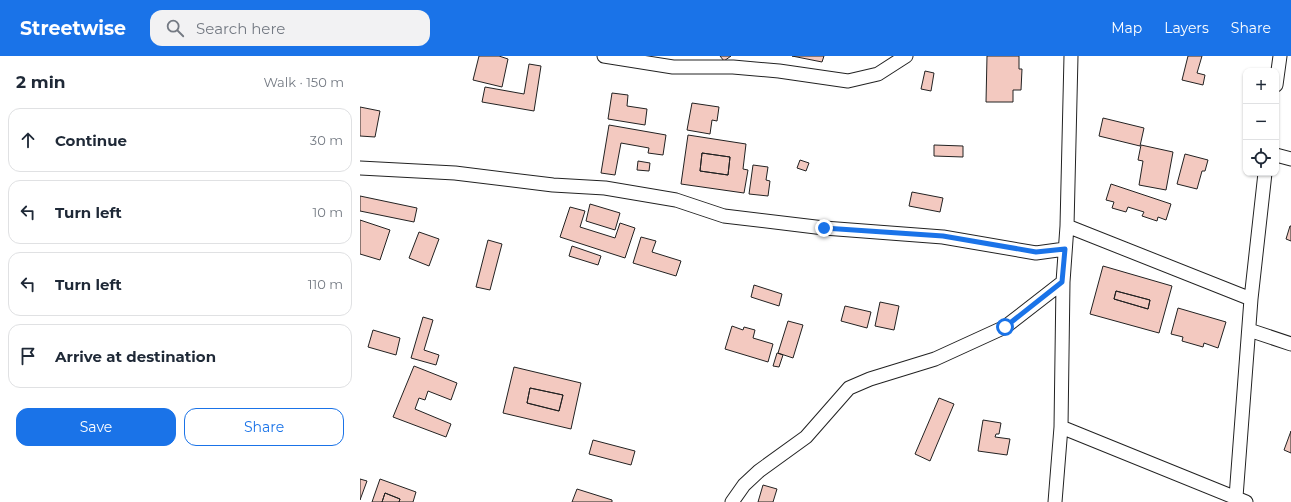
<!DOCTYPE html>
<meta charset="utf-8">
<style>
:root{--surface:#fff;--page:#f2f2f3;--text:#1f2937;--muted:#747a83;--line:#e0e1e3;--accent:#1a73e8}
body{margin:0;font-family:Montserrat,sans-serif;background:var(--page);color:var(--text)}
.controls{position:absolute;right:12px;top:12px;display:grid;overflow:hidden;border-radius:8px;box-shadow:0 1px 3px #0004}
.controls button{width:36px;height:36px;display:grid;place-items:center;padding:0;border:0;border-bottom:1px solid var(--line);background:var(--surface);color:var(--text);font:20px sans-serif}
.stop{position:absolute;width:12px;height:12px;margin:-9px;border:3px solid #1a73e8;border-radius:50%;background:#fff}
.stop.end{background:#1a73e8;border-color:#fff;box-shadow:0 1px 4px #0008}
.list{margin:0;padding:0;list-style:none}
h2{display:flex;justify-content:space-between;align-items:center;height:52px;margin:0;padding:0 16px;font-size:17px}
h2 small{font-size:13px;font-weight:400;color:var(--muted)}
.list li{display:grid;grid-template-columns:26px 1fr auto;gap:12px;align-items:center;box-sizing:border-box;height:64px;margin:0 8px 8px;padding:0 8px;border:1px solid var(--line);border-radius:12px}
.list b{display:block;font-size:15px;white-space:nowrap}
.list em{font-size:13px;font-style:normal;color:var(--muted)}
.actions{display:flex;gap:8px;padding:12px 16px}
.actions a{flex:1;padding:9px 0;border:1px solid var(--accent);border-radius:12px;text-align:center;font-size:14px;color:var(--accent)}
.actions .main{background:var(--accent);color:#fff}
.icon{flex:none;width:22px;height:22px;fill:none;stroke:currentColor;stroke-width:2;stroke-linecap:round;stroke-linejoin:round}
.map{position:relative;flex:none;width:931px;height:446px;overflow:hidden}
header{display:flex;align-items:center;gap:24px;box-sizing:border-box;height:56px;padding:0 20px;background:var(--accent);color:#fff}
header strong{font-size:19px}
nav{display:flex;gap:22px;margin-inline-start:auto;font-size:14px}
.search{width:280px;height:36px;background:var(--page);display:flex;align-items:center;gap:10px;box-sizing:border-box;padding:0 14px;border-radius:12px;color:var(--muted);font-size:15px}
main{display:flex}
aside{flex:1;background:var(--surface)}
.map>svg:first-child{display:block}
</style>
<header>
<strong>Streetwise</strong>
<div class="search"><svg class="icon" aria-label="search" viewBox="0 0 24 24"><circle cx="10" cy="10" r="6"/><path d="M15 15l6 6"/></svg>Search here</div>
<nav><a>Map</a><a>Layers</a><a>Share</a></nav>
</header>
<main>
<aside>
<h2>2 min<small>Walk · 150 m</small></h2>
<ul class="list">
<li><svg class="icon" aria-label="ahead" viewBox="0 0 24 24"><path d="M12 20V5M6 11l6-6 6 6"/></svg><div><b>Continue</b></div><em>30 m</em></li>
<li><svg class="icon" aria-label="left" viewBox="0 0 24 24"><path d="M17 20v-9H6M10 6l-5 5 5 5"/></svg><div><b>Turn left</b></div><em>10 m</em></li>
<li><svg class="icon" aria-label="left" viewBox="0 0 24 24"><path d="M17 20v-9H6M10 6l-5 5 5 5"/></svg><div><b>Turn left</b></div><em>110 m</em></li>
<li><svg class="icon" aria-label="arrive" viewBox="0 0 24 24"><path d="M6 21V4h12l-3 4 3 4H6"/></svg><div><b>Arrive at destination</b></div></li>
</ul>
<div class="actions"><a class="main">Save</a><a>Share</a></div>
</aside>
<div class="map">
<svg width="931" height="446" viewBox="0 0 931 446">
<rect width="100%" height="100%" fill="#fff"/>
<path fill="#f3c9c0" stroke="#222" fill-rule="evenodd" d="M 119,0 L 139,0 L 148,3 L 142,31 L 113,24 Z
M 360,0 L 371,0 L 364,5 Z
M 432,0 L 464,0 L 462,6 Z
M 627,0 L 659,0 L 659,13 L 662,13 L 661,34 L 653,34 L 653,46 L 626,46 Z
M 828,0 L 842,0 L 837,17 L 845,19 L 843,29 L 822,24 Z
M 169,8 L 181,10 L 174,55 L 122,46 L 125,31 L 164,38 Z
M 565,15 L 574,17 L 571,35 L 561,33 Z
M 252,37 L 268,39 L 267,50 L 287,53 L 285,69 L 248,63 Z
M 332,47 L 359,51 L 357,65 L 352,64 L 350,78 L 327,74 Z
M 0,51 L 20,55 L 15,81 L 0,80 Z
M 743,62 L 784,72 L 780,90 L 739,80 Z
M 249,69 L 306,79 L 303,99 L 288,97 L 289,92 L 261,87 L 255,119 L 241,117 Z
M 328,79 L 386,88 L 383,113 L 388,114 L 384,137 L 321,128 ZM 342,97 L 370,101 L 368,119 L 340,115 Z
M 574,89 L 603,90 L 603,101 L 574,100 Z
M 781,89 L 813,96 L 806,134 L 779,129 L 783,105 L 778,104 Z
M 342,97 L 370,101 L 368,119 L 340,115 Z
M 825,98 L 848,104 L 845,115 L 842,115 L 837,133 L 817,128 Z
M 440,104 L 449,107 L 446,115 L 437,112 Z
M 278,105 L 290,107 L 289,115 L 277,114 Z
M 393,109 L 408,111 L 406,124 L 410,125 L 408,140 L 389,138 Z
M 751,128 L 811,148 L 806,164 L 798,161 L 797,165 L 782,160 L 784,156 L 768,151 L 766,156 L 752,152 L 754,146 L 746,144 Z
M 552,136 L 583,142 L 580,156 L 549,150 Z
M 0,140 L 57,152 L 54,166 L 0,155 Z
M 230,148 L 260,157 L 255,174 L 226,165 Z
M 210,151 L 225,155 L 220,171 L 255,182 L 260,167 L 275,172 L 265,202 L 200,181 Z
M 0,164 L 30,174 L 20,204 L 0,198 Z
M 930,170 L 931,170 L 931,185 L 926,183 Z
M 59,176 L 79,183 L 69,210 L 49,202 Z
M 281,181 L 296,185 L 292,196 L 321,205 L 316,220 L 273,207 Z
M 128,184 L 142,188 L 130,234 L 116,231 Z
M 212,190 L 241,200 L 238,209 L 209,200 Z
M 743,210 L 812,230 L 799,277 L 730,258 ZM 756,235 L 790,244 L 788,253 L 754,243 Z
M 394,229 L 422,238 L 419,250 L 391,241 Z
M 756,235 L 790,244 L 788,253 L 754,243 Z
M 520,246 L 539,250 L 534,274 L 515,270 Z
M 485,250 L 511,256 L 507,272 L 481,265 Z
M 818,252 L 866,266 L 858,292 L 844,287 L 843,291 L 822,285 L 823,281 L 811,278 Z
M 63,261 L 73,264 L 64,294 L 79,299 L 76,309 L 51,302 Z
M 428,265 L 443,269 L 433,302 L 418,297 Z
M 372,270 L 383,274 L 384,271 L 395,274 L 393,282 L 413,288 L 408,306 L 365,293 Z
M 13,274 L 40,282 L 36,299 L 8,291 Z
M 417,297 L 423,299 L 419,311 L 413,310 Z
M 54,310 L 97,327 L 91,344 L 68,335 L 65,344 L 59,342 L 55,353 L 91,368 L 86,381 L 33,361 Z
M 154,311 L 221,327 L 211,373 L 143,357 ZM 170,332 L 203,339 L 199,355 L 167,347 Z
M 170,332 L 203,339 L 199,355 L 167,347 Z
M 579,342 L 594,348 L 570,405 L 555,398 Z
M 623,364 L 641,367 L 639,378 L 636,378 L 635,381 L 650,383 L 647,399 L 618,395 Z
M 931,375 L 931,397 L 924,394 Z
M 233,384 L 275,395 L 271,409 L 229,398 Z
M 0,423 L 7,425 L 0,444 Z
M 20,423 L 56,436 L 53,446 L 39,446 L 40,443 L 25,437 L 22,446 L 12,446 Z
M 403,429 L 417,433 L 413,446 L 398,446 Z
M 217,433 L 252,444 L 252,446 L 212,446 Z
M 25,437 L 40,443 L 39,446 L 22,446 Z"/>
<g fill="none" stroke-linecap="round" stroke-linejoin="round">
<defs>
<path id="street" d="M 244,0 L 313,11 L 373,11 L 419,15 L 488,25 L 518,18 L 546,0
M 916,29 L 920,0
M 916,99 L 931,103
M 0,112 L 95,117 L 193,129 L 245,132 L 316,144 L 364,160 L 464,172 L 583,181 L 676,197 L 705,193
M 707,170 L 891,243
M 889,274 L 931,288
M 701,371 L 886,446
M 876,441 L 891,243 L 905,117
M 372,446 L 384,429 L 399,415 L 446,381 L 489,332 L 510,323 L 575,303 L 645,271 L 703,226
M 695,446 L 701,371 L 703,226 L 707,170 L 711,0"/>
</defs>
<use href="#street" stroke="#222" stroke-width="15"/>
<use href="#street" stroke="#fff" stroke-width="13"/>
</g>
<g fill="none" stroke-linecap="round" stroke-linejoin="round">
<path stroke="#1a73e8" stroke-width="5" d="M 464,172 L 583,180 L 676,196 L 705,193 L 702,226 L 645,271"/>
</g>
</svg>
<div class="controls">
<button>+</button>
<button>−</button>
<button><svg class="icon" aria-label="locate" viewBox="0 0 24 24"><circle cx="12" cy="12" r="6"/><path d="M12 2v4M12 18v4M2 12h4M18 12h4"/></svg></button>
</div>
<div class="stop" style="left:645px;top:271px"></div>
<div class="stop end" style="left:464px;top:172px"></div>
</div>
</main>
